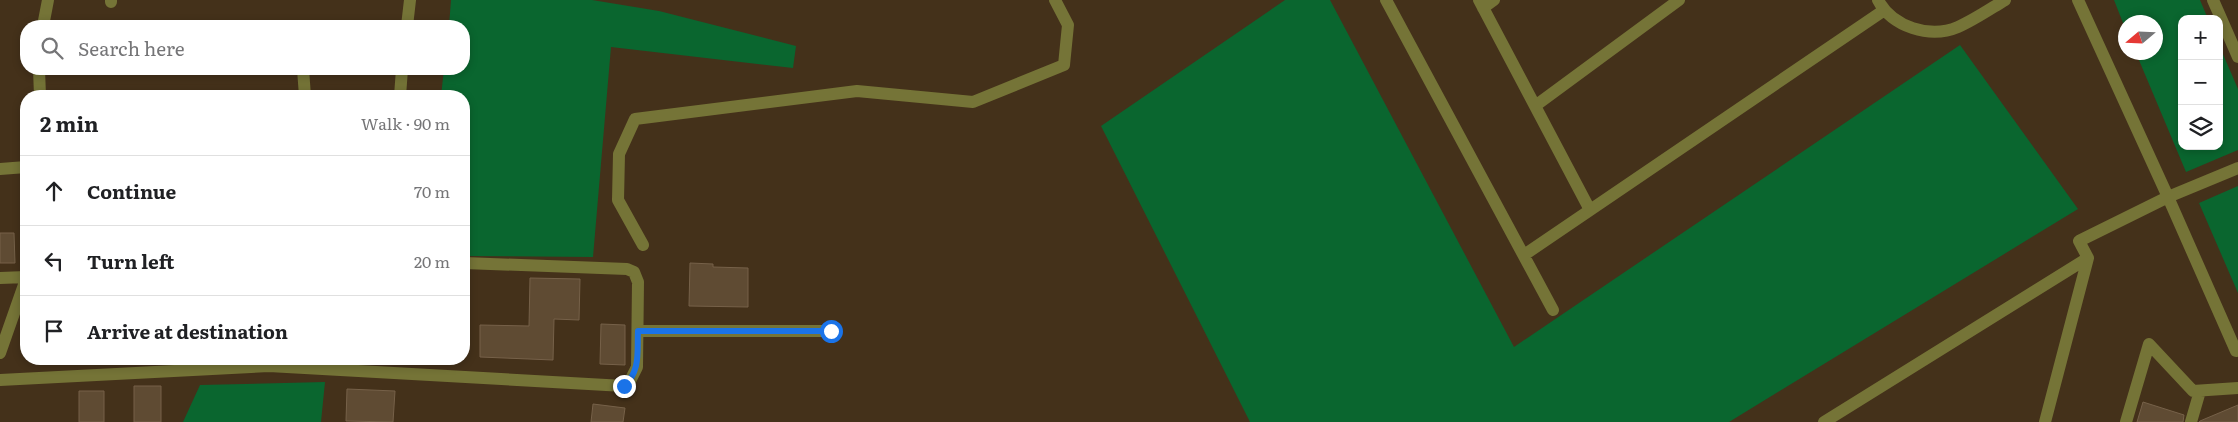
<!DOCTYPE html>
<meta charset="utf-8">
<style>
:root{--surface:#fff;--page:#f2f2f2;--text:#202124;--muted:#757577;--line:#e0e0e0}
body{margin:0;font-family:Literata,serif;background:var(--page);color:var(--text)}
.controls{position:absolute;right:15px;top:15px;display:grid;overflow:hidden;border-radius:10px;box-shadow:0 2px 8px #0003}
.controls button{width:45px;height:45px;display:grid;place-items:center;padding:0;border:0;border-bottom:1px solid var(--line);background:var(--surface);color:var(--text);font:25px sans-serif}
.compass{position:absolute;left:2118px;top:15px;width:45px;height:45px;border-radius:50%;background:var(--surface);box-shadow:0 2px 8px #0003;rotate:251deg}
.stop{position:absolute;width:15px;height:15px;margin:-11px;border:4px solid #1a73e8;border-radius:50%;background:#fff}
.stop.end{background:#1a73e8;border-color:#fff;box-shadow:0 1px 5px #0008}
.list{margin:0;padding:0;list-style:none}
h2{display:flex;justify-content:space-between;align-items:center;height:65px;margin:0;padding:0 20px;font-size:21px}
h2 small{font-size:16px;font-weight:400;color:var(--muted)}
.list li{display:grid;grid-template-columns:32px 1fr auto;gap:15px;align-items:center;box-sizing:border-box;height:70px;padding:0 20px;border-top:1px solid var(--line)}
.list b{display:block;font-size:19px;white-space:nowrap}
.list em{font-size:16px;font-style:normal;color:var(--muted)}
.icon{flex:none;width:28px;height:28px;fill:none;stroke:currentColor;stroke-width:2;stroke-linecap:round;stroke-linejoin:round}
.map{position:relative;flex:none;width:2238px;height:422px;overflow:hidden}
.search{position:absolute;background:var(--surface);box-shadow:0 2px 8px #0003;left:20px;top:20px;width:450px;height:55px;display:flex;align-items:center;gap:12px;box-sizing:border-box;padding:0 18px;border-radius:20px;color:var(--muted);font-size:19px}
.panel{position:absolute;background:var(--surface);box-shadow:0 2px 8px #0003;left:20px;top:90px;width:450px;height:275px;border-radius:20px}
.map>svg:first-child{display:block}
</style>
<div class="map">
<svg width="2238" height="422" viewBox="0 0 2238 422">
<rect width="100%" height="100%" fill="#44311a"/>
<path fill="#0a662f" d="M 451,0 L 592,0 L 659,11 L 796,46 L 793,68 L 611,47 L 593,257 L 464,256 L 464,96 L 441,96 L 444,69 L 464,69 L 464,26 L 449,26 Z
M 1285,0 L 1330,0 L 1514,347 L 1960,45 L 2078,209 L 1729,422 L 1250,422 L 1101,126 Z
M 2114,0 L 2200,0 L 2208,19 L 2182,19 L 2182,146 L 2219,146 L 2219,45 L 2238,89 L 2238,150 L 2186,172 L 2136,53 L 2156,52 L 2156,22 L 2126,22 L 2125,28 Z
M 2238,186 L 2238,293 L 2199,203 Z
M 325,382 L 321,422 L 183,422 L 200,385 Z"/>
<path fill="#5f4b33" stroke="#766149" d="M 0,233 L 14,233 L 15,263 L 0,263 Z
M 690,263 L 713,264 L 713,267 L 748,268 L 748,307 L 689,306 Z
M 530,278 L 580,279 L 579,320 L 554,319 L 553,360 L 480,357 L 480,325 L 529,326 Z
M 601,324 L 625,325 L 625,365 L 600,364 Z
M 134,386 L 161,386 L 161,422 L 134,422 Z
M 347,389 L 395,391 L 393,422 L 346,421 Z
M 79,391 L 104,391 L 104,422 L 79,422 Z
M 2143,402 L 2184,415 L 2183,422 L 2137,422 Z
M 593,404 L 625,408 L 623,422 L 591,422 Z
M 2238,405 L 2238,422 L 2199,422 L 2200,421 Z"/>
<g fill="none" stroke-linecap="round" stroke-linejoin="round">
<path stroke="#757437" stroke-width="12" d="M 1386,0 L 1553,310
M 1479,0 L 1590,210
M 1878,0 C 1892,27 1930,39 1958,27 C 1974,20 1990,9 2005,0
M 2078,0 L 2168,197 L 2236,351
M 2213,0 L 2238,57
M 111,2 L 111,0
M 1483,8 L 1494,0
M 43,26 L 48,0
M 407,26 L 410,0
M 39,69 L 40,96
M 303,69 L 305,96
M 400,96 L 402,69
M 1535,106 L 1679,0
M 0,169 L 26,167
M 643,245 L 618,200 L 619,154 L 635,119 L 857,91 L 973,102 L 1064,65 L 1068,25 L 1055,0
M 1524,255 L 1883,11
M 0,278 L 26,277
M 638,331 L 831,331
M 0,353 L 26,279
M 0,380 L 269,366 L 624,386 L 631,379 L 637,367 L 638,282 L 634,272 L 627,269 L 464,263
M 1824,422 L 2088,258
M 2045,422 L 2088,258 L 2079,241 L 2168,197 L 2238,168
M 2126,422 L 2149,344 L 2193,391 L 2238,388
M 2191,422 L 2200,391"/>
</g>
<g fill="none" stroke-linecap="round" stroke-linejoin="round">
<path stroke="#1a73e8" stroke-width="6" d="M 624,386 C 641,371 637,351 638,331 L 831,331"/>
</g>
</svg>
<div class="controls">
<button>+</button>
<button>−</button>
<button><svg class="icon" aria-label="layers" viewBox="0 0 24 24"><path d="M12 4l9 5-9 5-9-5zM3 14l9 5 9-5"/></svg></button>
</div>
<svg class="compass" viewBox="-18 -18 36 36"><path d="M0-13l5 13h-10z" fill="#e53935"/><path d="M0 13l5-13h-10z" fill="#757577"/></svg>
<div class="stop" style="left:831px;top:331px"></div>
<div class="stop end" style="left:624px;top:386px"></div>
<div class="search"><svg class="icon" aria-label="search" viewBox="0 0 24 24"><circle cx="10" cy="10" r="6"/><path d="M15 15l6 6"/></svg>Search here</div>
<section class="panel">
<h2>2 min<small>Walk · 90 m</small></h2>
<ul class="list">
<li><svg class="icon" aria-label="ahead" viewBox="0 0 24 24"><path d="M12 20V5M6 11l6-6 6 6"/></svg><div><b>Continue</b></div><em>70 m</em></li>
<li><svg class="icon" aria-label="left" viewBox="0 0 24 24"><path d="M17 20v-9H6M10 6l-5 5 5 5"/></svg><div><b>Turn left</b></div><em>20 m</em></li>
<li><svg class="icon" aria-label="arrive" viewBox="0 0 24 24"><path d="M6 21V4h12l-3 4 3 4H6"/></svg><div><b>Arrive at destination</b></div></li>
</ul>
</section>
</div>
